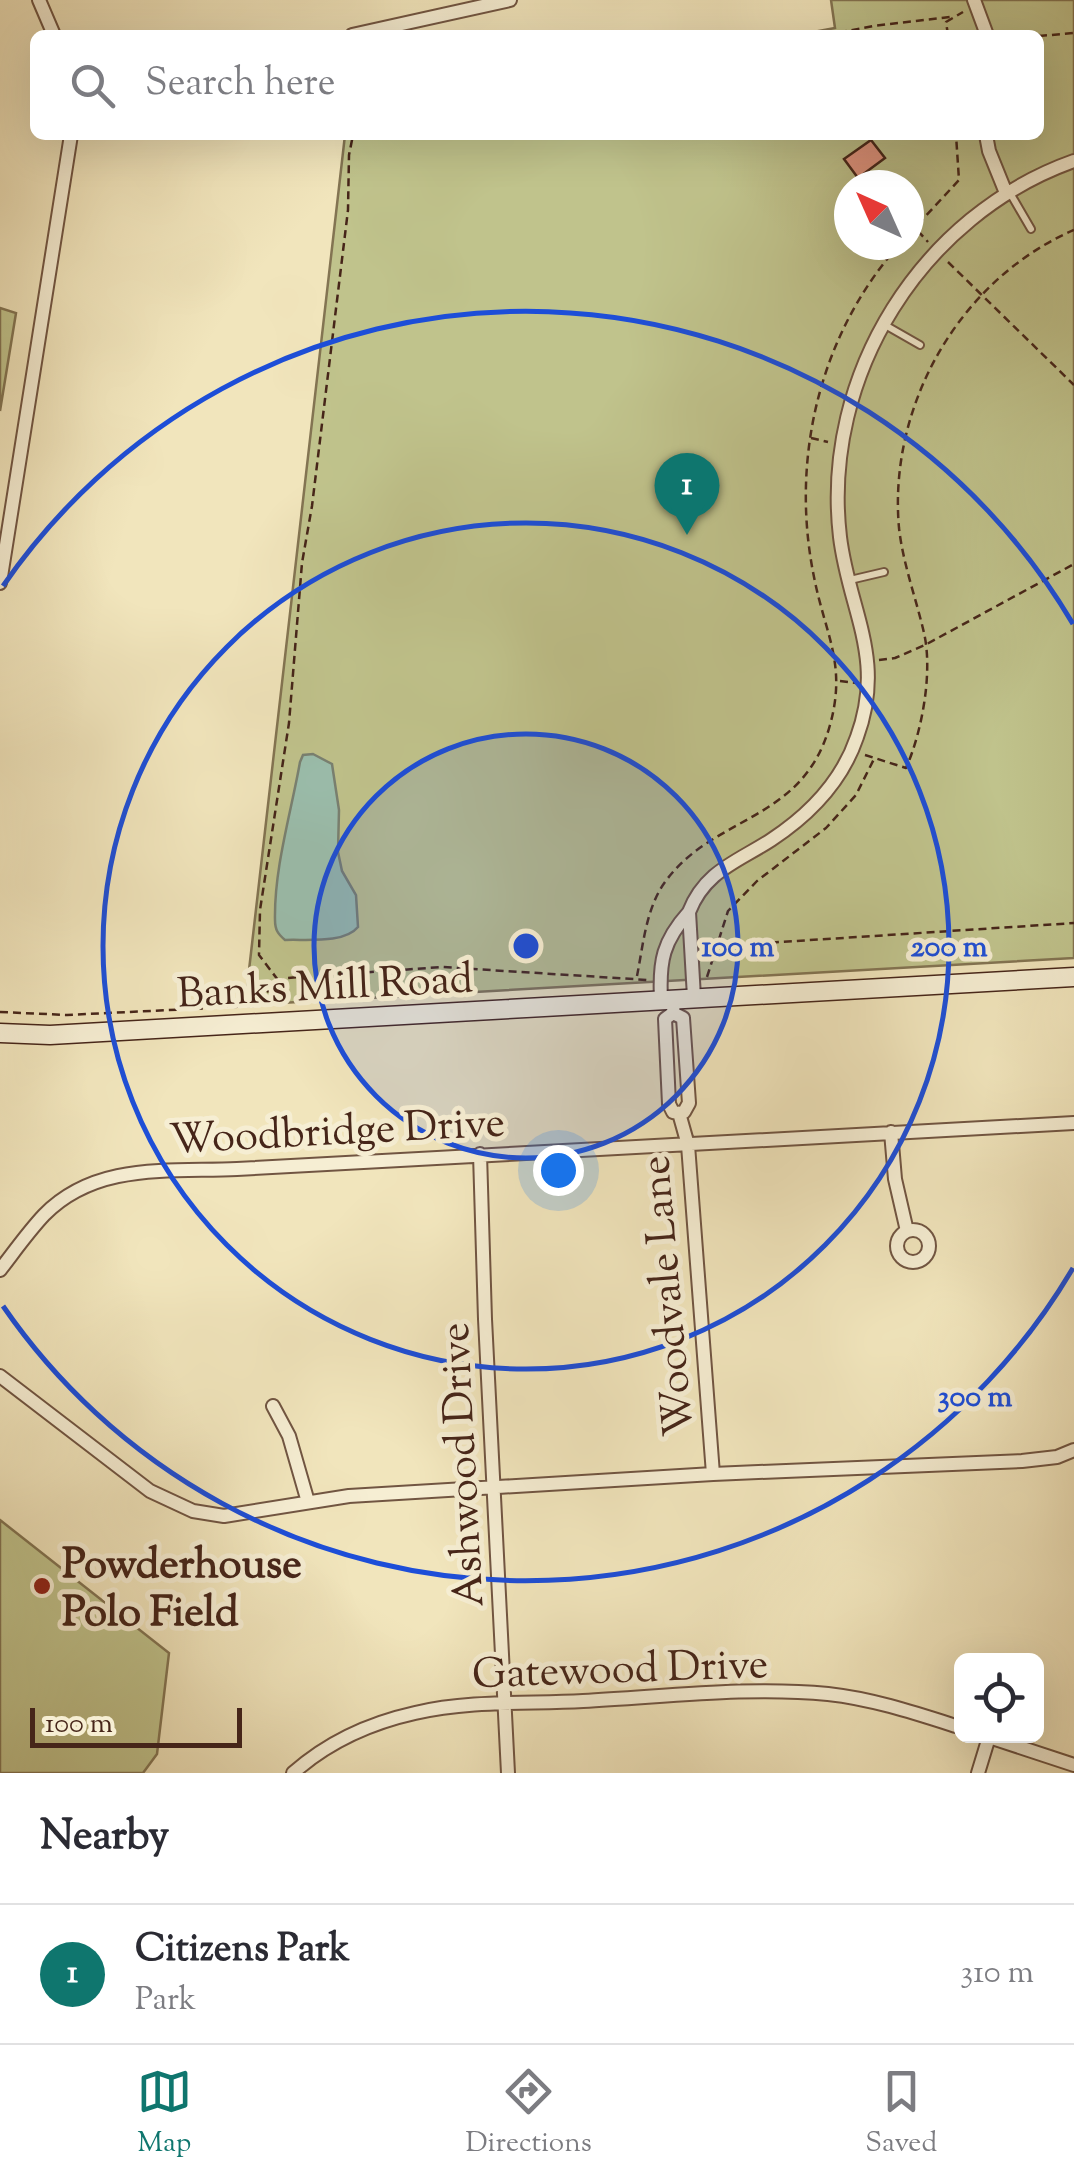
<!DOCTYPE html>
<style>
:root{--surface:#fff;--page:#f7f7f7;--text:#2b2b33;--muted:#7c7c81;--line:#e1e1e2;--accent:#0f766e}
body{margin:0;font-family:"Sorts Mill Goudy",serif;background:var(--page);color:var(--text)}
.controls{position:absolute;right:30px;bottom:30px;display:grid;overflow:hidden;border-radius:15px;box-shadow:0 10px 40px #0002}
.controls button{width:90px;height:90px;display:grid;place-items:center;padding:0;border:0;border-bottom:2px solid var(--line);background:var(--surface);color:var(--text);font:50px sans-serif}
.compass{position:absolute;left:834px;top:170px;width:90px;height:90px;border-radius:50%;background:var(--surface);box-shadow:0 10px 40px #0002;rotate:315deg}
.scale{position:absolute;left:30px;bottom:25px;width:212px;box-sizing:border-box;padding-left:10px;border:5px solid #462519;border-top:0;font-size:28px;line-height:35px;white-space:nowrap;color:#462519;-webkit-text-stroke:8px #f6eed3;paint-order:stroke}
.you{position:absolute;left:558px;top:1170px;width:35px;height:35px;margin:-25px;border:8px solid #fff;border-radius:50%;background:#1a73e8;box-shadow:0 0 0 15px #1a73e833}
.badge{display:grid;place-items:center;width:65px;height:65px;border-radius:50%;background:var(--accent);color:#fff;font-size:32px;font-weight:700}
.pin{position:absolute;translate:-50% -82px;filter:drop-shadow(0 2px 5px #0008)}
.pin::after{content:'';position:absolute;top:52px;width:35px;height:30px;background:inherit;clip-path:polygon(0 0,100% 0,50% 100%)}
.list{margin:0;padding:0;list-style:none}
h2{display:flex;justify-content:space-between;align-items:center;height:130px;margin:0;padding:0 40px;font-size:42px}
h2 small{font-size:32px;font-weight:400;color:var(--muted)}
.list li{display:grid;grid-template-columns:65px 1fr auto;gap:30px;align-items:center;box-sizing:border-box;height:140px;padding:0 40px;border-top:2px solid var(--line)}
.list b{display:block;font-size:38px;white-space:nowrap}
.list p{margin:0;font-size:32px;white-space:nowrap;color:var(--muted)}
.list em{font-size:32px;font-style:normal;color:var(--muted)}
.icon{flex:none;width:55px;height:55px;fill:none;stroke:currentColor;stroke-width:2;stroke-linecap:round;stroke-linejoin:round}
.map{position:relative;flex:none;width:1074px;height:1773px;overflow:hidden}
.search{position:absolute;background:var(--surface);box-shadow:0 10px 40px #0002;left:30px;right:30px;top:30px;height:110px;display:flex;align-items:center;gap:25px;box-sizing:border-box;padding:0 35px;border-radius:15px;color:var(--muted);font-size:38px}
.sheet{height:270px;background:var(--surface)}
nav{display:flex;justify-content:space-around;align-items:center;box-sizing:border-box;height:140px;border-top:2px solid var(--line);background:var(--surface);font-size:28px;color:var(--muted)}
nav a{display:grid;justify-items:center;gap:5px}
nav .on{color:var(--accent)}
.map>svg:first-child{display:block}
</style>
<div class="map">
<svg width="1074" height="1773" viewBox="0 0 1074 1773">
<rect width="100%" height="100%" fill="#f1e5bc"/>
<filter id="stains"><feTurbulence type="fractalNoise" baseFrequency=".002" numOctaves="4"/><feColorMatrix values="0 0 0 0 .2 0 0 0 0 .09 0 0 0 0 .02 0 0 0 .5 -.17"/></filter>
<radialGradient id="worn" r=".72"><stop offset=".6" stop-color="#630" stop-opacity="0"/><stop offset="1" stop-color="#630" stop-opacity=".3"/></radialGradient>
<path fill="#c0c38c" stroke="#837452" stroke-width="2.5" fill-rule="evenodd" d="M 831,0 L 1074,0 L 1074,958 L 245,1005 L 345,135 L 1039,135 L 1039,35 L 797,35 L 835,28 ZM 849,185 L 909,185 L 909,245 L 849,245 Z
M 0,308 L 16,313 L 0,411 Z
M 0,1520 L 169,1653 L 157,1754 L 143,1773 L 0,1773 Z"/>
<path fill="#9bbfae" stroke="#798172" stroke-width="2.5" d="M 313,754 L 332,764 L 339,810 L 338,852 L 342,871 L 356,895 L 358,927 C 344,944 306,939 285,940 C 278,934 275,930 275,920 C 274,868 291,813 300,762 L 303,755 Z"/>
<path fill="#e59782" stroke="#462519" stroke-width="2.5" d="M 871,140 L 885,158 L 858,178 L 844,159 Z"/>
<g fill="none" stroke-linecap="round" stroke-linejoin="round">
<defs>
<path id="lane" d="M 1010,193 L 1031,229
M 885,325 L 920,345
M 850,580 L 884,572"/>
<path id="street" d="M 39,0 L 54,35
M 974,0 L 987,35
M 352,35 L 510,0
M 986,135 L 989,151 L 1006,193
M 0,583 L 71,135
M 689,912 C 705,871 737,862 771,840 C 809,815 842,781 857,737 C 886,658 849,611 840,537 C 821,375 922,215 1074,161
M 674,998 L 673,1013 L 665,1019 L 669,1104 L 673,1112 L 679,1113 L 688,1145 L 713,1474
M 661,999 C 659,961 663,941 689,912 L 694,997
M 673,1013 L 683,1018 L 689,1103 L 684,1112 L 679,1113
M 891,1132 L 895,1179 L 907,1231
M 480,1154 L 485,1319 L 508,1773
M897 1246a16 16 0 1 1 32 0a16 16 0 1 1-32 0Z
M 0,1270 C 14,1252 28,1232 44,1215 C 96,1162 169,1172 237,1169 L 1074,1123
M 0,1376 L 150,1491 L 193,1511 L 224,1516 L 349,1496 L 713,1474 L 1022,1461 L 1057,1457 L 1074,1450
M 273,1406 L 289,1436 L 308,1502
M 986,1736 L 1074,1765
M 293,1773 C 328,1742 370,1723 415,1713 C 470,1700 528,1704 583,1701 C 664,1697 748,1686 828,1694 C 874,1699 918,1714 962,1728
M 978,1773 L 989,1737"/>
<path id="secondary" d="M 0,1033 L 50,1035 L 1074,977"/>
</defs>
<use href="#lane" stroke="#715542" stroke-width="10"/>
<use href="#street" stroke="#715542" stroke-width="16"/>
<use href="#secondary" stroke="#462519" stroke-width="21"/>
<path stroke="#462519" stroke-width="2.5" stroke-dasharray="8 5" stroke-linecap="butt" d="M 826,35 L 873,26 L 950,17
M 948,35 L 946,22 L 963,12
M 1039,36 L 1074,33
M 867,178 L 875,185
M 909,221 L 928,242
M 909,234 L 959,180 L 956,135
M 948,262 L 1074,385
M 811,438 L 828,442
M 879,660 L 895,658 L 925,645 L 1074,564
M 840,681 L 856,683
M 865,755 L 906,768 C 922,732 933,672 924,633 C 916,598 903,564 899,528 C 888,405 960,279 1074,230
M 719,946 L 1074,923
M 637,976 C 643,946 646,908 665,882 C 714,814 803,823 830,725 C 847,664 825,634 814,577 C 790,460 819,335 899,245
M 707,977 L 728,911 L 757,881 L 826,828 L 856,795 L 874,759
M 278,980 L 259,955 L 260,910 L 289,723 L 302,563 L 312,506 L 348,210 L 349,155 L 353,135
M 0,1012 L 67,1015 L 253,1006 L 276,983 L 287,978 L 442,967 L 648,980"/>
<use href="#lane" stroke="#f6eed3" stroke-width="6"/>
<use href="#street" stroke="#f6eed3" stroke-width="12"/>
<use href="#secondary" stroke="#f6eed3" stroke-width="18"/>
</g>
<circle cx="526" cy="946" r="212" fill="#1d4ed8" fill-opacity=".12"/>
<g fill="none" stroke="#1d4ed8" stroke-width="5">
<circle cx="526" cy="946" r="212"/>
<circle cx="526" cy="946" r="423"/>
<path d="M1073 1268A635 635 0 0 1 3 1306M3 586A635 635 0 0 1 1073 624"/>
</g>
<circle fill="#8f2418" stroke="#f6eed3" stroke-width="4" cx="42" cy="1586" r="10"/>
<g text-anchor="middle" stroke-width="10" stroke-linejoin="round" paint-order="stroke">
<g font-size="42" fill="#462519" stroke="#f6eed3">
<text transform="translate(325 984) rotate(-3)" y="15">Banks Mill Road</text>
<text transform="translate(337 1129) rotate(-3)" y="15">Woodbridge Drive</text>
<text transform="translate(665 1296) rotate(-95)" y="15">Woodvale Lane</text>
<text transform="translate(460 1465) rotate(-93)" y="15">Ashwood Drive</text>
<text transform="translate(620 1667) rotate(-2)" y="15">Gatewood Drive</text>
</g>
<g font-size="42" font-weight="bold" fill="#462519" stroke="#f6eed3" text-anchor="start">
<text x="62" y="1577">Powderhouse<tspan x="62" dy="48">Polo Field</tspan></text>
</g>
</g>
<circle cx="526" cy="946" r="15" fill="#1d4ed8" stroke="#f6eed3" stroke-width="5"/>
<g font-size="30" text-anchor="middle" font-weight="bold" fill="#1d4ed8" stroke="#f6eed3" stroke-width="10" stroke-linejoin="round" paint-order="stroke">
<text x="738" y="956">100 m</text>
<text x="949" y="956">200 m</text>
<text x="975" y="1406">300 m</text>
</g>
<rect width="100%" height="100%" filter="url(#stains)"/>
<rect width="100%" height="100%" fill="url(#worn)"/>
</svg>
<div class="controls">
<button><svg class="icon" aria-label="locate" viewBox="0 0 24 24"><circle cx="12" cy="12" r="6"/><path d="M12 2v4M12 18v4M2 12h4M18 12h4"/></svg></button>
</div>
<svg class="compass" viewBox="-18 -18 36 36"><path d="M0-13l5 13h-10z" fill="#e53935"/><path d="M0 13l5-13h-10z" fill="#7c7c81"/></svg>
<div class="scale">100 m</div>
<div class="you"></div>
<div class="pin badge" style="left:687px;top:535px">1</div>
<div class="search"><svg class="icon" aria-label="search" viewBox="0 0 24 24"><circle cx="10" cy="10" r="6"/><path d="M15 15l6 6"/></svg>Search here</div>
</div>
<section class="sheet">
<h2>Nearby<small></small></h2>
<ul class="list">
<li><span class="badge">1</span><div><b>Citizens Park</b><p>Park</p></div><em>310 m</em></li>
</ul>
</section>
<nav>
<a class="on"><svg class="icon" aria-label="map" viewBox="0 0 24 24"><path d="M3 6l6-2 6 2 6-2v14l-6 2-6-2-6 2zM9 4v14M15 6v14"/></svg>Map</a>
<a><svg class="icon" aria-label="directions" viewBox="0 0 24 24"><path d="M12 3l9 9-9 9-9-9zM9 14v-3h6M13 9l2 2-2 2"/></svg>Directions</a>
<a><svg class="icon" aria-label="saved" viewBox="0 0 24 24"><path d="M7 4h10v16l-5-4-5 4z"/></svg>Saved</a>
</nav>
